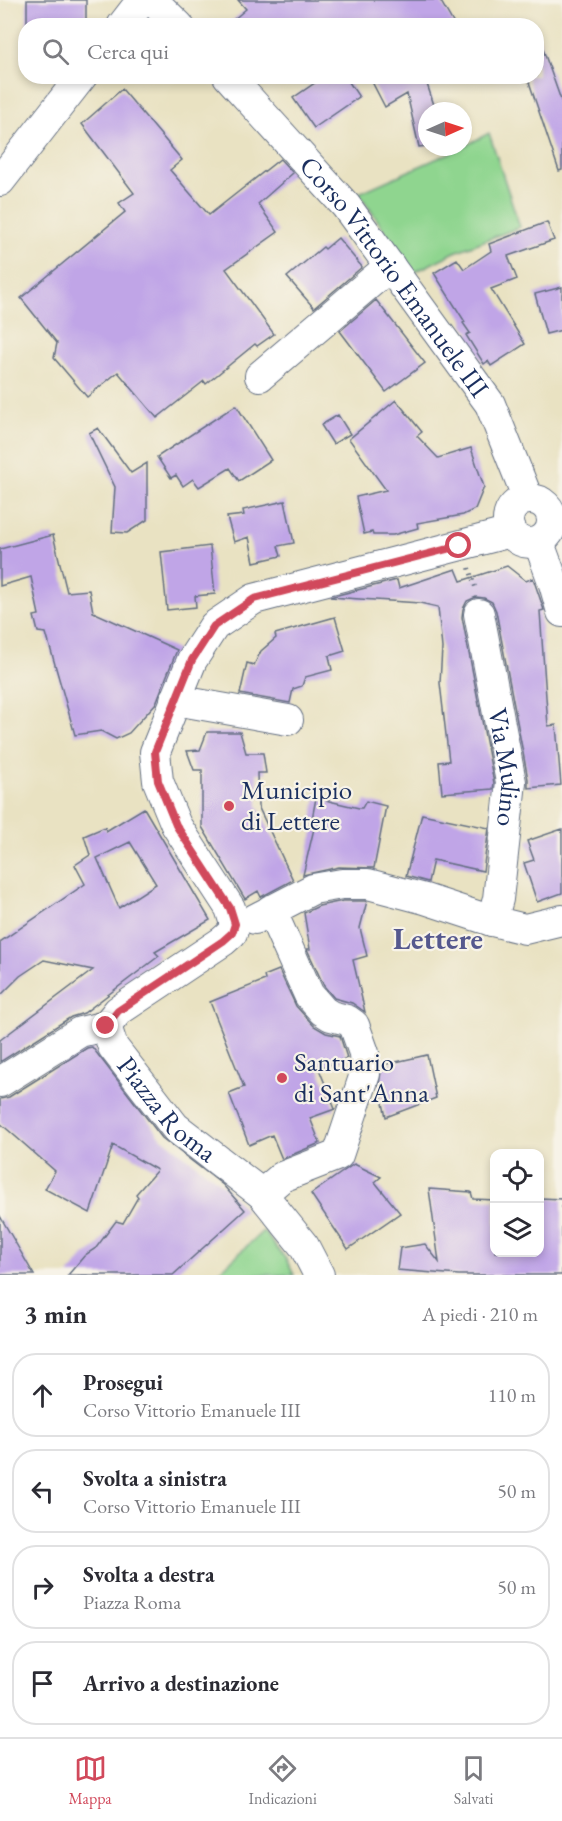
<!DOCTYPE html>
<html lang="it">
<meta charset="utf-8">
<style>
:root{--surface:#fff;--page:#f7f7f7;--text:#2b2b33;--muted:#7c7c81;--line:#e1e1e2;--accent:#d1495b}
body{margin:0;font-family:"EB Garamond",serif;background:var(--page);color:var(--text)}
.controls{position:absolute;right:18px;bottom:18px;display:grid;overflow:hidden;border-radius:12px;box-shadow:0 3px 9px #0003}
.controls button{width:54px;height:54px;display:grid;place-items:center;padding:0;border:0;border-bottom:2px solid var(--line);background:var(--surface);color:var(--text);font:30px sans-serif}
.compass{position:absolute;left:418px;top:102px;width:54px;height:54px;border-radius:50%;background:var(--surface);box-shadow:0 3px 9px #0003;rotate:87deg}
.stop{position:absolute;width:18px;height:18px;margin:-14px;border:4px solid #d1495b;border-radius:50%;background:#fff}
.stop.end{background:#d1495b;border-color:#fff;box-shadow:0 2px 6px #0008}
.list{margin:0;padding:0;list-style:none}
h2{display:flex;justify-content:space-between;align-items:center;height:78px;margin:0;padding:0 24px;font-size:26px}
h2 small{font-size:20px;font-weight:400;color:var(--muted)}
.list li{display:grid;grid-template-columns:39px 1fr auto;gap:18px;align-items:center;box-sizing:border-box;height:84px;margin:0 12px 12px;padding:0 12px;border:2px solid var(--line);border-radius:24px}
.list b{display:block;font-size:22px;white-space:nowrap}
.list p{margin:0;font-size:20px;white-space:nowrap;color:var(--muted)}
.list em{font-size:20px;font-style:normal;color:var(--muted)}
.icon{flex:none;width:33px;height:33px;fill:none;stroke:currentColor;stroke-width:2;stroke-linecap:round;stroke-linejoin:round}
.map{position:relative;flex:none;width:562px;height:1275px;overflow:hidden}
.search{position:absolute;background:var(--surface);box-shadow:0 3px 9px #0003;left:18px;right:18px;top:18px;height:66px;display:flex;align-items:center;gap:15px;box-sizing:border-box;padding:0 21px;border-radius:24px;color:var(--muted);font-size:22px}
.sheet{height:462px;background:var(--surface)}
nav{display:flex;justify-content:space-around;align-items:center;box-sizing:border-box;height:84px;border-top:2px solid var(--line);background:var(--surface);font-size:16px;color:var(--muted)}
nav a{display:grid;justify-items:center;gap:3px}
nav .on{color:var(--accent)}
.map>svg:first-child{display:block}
</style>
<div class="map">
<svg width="562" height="1275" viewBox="0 0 562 1275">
<rect width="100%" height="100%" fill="#f7f3e8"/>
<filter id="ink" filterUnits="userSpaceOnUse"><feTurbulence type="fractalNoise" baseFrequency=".0167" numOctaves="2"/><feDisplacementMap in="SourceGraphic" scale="12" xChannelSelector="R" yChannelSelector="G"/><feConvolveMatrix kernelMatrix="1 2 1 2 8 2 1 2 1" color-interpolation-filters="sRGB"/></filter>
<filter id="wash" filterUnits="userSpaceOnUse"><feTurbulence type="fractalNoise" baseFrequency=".008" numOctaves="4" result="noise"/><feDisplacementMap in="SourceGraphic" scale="24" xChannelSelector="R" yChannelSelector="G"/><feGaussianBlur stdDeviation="1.35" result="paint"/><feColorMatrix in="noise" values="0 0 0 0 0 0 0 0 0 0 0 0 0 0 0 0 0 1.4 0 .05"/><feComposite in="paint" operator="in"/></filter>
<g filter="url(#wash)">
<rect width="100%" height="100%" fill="#e9e2c2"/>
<path fill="#8fd58f" stroke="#558276" stroke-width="1.5" d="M 489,133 L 520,227 L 455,252 L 413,273 L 359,193 L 463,147 Z
M 263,1231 L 286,1259 L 294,1275 L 216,1275 Z"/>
<g id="blocks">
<path fill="#c0a5e7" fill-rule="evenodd" d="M 27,0 L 86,0 L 86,26 L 27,26 Z
M 238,0 L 440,0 L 455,26 L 226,26 L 246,9 Z
M 537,38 L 539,38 L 562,103 L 562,170 L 559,171 L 527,76 L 537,76 Z
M 325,76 L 345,76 L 359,97 L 314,128 L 293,98 Z
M 369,76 L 440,76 L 427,84 L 436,111 L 427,111 L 427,146 L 419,147 L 407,94 L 385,107 Z
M 122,89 L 182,160 L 170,170 L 209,215 L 280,159 L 293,173 L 258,204 L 278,232 L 226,269 L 274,334 L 257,346 L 255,344 L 206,384 L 204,381 L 157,418 L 118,372 L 87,397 L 54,358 L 57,343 L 21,298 L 125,212 L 119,203 L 134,193 L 82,124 Z
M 547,222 L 554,240 L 508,256 L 517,279 L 491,289 L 525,344 L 491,366 L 488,361 L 484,364 L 466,335 L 470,333 L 463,323 L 465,322 L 434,273 L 457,259 L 464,269 L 491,251 L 489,244 Z
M 338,238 L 362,267 L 314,308 L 287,277 L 323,247 L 325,249 Z
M 562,287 L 562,330 L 546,334 L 535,294 Z
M 376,300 L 425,363 L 386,392 L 340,331 Z
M 396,400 L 422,432 L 417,436 L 438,458 L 471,448 L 484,487 L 475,509 L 463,515 L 417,523 L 418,528 L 393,535 L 373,535 L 372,532 L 364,534 L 356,497 L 386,490 L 349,439 Z
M 236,405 L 271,460 L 239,481 L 230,468 L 199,487 L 193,479 L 183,486 L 176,475 L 171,478 L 157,457 Z
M 338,415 L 350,434 L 333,444 L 321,425 Z
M 98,428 L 131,473 L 147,463 L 147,520 L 127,533 L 112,532 L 115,487 L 89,433 Z
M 285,501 L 294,543 L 278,546 L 281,556 L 254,562 L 249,537 L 234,542 L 227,517 L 244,515 L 243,510 Z
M 53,535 L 67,592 L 89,590 L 93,612 L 177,650 L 156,703 L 129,733 L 116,739 L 101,731 L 75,735 L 46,633 L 38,632 L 34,616 L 39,615 L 31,577 L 0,586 L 0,549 Z
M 210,546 L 215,594 L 195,596 L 196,607 L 167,610 L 161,552 Z
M 507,566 L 526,581 L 533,578 L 544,610 L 540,611 L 548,726 L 556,725 L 561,785 L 528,788 L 528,779 L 496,611 L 492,602 L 484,598 L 476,597 L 467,601 L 463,609 L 462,617 L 494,783 L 493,789 L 442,793 L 439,762 L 449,761 L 440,683 L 442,648 L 438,607 L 420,603 L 330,597 L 397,580 L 399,588 L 456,569 L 461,581 Z
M 335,617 L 345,651 L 329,656 L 332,670 L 305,677 L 302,686 L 293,689 L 290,703 L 240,694 L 247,663 L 254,665 L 261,651 L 276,638 L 275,634 Z
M 207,732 L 240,732 L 246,753 L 263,753 L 266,773 L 257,773 L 258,806 L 293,880 L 261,897 L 258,891 L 245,899 L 202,827 L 202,770 L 194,770 L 187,751 L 200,750 Z
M 316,798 L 359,808 L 362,808 L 366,801 L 386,806 L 374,868 L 339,867 L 303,875 L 316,820 L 312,819 Z
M 144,808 L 210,920 L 155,952 L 159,956 L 84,1013 L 71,1017 L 0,1062 L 0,1040 L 93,970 L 44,960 L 20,976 L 0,996 L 0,942 L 85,884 L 75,865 L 90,855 L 84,836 L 105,827 L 106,831 ZM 130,842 L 156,884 L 119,908 L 97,858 Z
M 422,814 L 489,828 L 483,871 L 433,860 L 428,882 L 406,876 Z
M 562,829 L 562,893 L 537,902 L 524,863 L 534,860 L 527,841 Z
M 343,901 L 367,901 L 360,928 L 367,956 L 353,960 L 365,1012 L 352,1003 L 334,998 L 324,986 L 307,949 L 310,949 L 304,913 L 319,906 Z
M 279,970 L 296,1006 L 314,1026 L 326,1033 L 340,1036 L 347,1058 L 319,1069 L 335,1109 L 310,1118 L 320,1143 L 282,1159 L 272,1135 L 249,1145 L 229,1093 L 244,1087 L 210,1002 L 265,980 L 264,976 Z
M 92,1047 L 162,1138 L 223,1185 L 245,1210 L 173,1275 L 68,1275 L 85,1255 L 96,1248 L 116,1221 L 123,1223 L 138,1197 L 136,1194 L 157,1170 L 113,1145 L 90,1213 L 45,1189 L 55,1171 L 0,1123 L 0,1099 L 9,1097 L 87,1048 Z
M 427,1055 L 436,1098 L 386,1117 L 379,1085 L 382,1065 Z
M 354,1164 L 381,1177 L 375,1182 L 400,1213 L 348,1249 L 311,1194 Z
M 429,1189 L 471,1192 L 473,1199 L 495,1200 L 495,1252 L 540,1252 L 540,1198 L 562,1199 L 562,1275 L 459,1275 L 397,1270 L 400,1248 L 425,1244 L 439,1262 Z
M 0,1216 L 34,1275 L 0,1275 Z"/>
</g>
</g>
<g filter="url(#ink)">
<use href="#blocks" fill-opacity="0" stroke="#636e81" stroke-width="1.5"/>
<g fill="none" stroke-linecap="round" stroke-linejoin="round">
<defs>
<g id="minor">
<path d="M 152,0 L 179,26"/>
<path d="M 122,26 L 142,0"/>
<path id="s1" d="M 228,76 L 346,206 L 490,404 L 528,499"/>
<path d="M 0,181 L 82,76"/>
<path d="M 260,376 L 390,266"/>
<circle cx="530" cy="521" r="22"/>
<path d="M 539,543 L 554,584 L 562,612"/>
<path id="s2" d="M 479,614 L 511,782 L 498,899 L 492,921"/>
<path d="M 175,700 L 288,720"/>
<path d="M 255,919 L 313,889 L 342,884 L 368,884 L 425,899 L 492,921 L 525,929 L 562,920"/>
<path d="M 235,924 L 230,908 L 176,825 L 158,781 L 155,752 L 192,660 L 214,626 L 254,599 L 511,532"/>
<path id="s3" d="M 106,1026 L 113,1047 L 175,1127 L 262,1194 L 304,1246 L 319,1275"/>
<path d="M 106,1026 L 118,1011 L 223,941 L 232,933 L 235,924"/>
<path d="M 0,1082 L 80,1032 L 106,1026"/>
<path d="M 262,1194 L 282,1177 L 338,1155 L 365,1074 L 364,1053 L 354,1025 L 347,1020 L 331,1016 L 323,1011 L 309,995 L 271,910"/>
</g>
</defs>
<use href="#minor" stroke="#636e81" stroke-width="32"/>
<path stroke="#636e81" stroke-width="4" stroke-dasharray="1.5 4.5" stroke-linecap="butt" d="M 469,568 L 476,590"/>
<use href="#minor" stroke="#fff" stroke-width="30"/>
</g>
</g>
<g fill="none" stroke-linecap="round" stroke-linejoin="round" filter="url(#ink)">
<path stroke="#d1495b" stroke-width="8" d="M 106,1026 L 118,1011 L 223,941 L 232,933 L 235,924 L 230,908 L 176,825 L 158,781 L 155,752 L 192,660 L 214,626 L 254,599 L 459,546"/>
</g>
<g fill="#d1495b" stroke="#f7f3e8" stroke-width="2">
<circle cx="229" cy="806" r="6"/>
<circle cx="282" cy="1078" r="6"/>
</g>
<g text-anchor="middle" stroke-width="4.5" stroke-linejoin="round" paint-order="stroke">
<g font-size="27" fill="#1b2f5e" stroke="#f7f3e8">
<text dy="9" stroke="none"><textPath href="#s1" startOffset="261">Corso Vittorio Emanuele III</textPath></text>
<text dy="9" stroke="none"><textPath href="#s2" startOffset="156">Via Mulino</textPath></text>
<text dy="9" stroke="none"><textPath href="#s3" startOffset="105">Piazza Roma</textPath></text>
</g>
<g font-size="27" fill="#1b2f5e" stroke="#f7f3e8" text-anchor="start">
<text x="241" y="799">Municipio<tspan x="241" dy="31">di Lettere</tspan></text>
<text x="294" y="1071">Santuario<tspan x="294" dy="31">di Sant'Anna</tspan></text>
</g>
<g font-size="30" font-weight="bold" fill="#55588e" stroke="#f7f3e8">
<text x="438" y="949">Lettere</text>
</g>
</g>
</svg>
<div class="controls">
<button><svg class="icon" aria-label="locate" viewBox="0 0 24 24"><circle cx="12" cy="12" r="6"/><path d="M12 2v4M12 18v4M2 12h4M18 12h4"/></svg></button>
<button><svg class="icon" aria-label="layers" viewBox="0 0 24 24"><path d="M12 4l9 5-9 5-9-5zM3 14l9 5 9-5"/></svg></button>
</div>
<svg class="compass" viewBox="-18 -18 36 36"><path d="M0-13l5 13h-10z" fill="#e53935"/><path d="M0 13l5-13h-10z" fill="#7c7c81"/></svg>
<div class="stop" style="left:459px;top:546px"></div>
<div class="stop end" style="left:106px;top:1026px"></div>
<div class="search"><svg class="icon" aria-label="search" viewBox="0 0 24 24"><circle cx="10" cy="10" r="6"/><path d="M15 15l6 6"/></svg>Cerca qui</div>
</div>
<section class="sheet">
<h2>3 min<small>A piedi · 210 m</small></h2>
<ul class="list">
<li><svg class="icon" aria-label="ahead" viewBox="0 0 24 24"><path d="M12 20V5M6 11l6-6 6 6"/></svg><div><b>Prosegui</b><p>Corso Vittorio Emanuele III</p></div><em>110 m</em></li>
<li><svg class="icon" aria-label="left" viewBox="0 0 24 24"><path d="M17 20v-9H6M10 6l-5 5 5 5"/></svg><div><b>Svolta a sinistra</b><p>Corso Vittorio Emanuele III</p></div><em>50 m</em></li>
<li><svg class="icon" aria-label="right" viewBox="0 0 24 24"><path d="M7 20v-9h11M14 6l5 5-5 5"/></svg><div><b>Svolta a destra</b><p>Piazza Roma</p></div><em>50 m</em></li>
<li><svg class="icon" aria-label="arrive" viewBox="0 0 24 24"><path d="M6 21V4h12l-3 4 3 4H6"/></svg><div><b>Arrivo a destinazione</b></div></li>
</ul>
</section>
<nav>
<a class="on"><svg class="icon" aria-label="map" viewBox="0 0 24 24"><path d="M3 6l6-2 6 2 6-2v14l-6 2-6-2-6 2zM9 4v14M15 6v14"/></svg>Mappa</a>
<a><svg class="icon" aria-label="directions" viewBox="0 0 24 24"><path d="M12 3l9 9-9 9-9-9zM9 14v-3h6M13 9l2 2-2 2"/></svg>Indicazioni</a>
<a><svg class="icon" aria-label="saved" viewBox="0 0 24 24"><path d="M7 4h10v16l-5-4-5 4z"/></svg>Salvati</a>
</nav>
